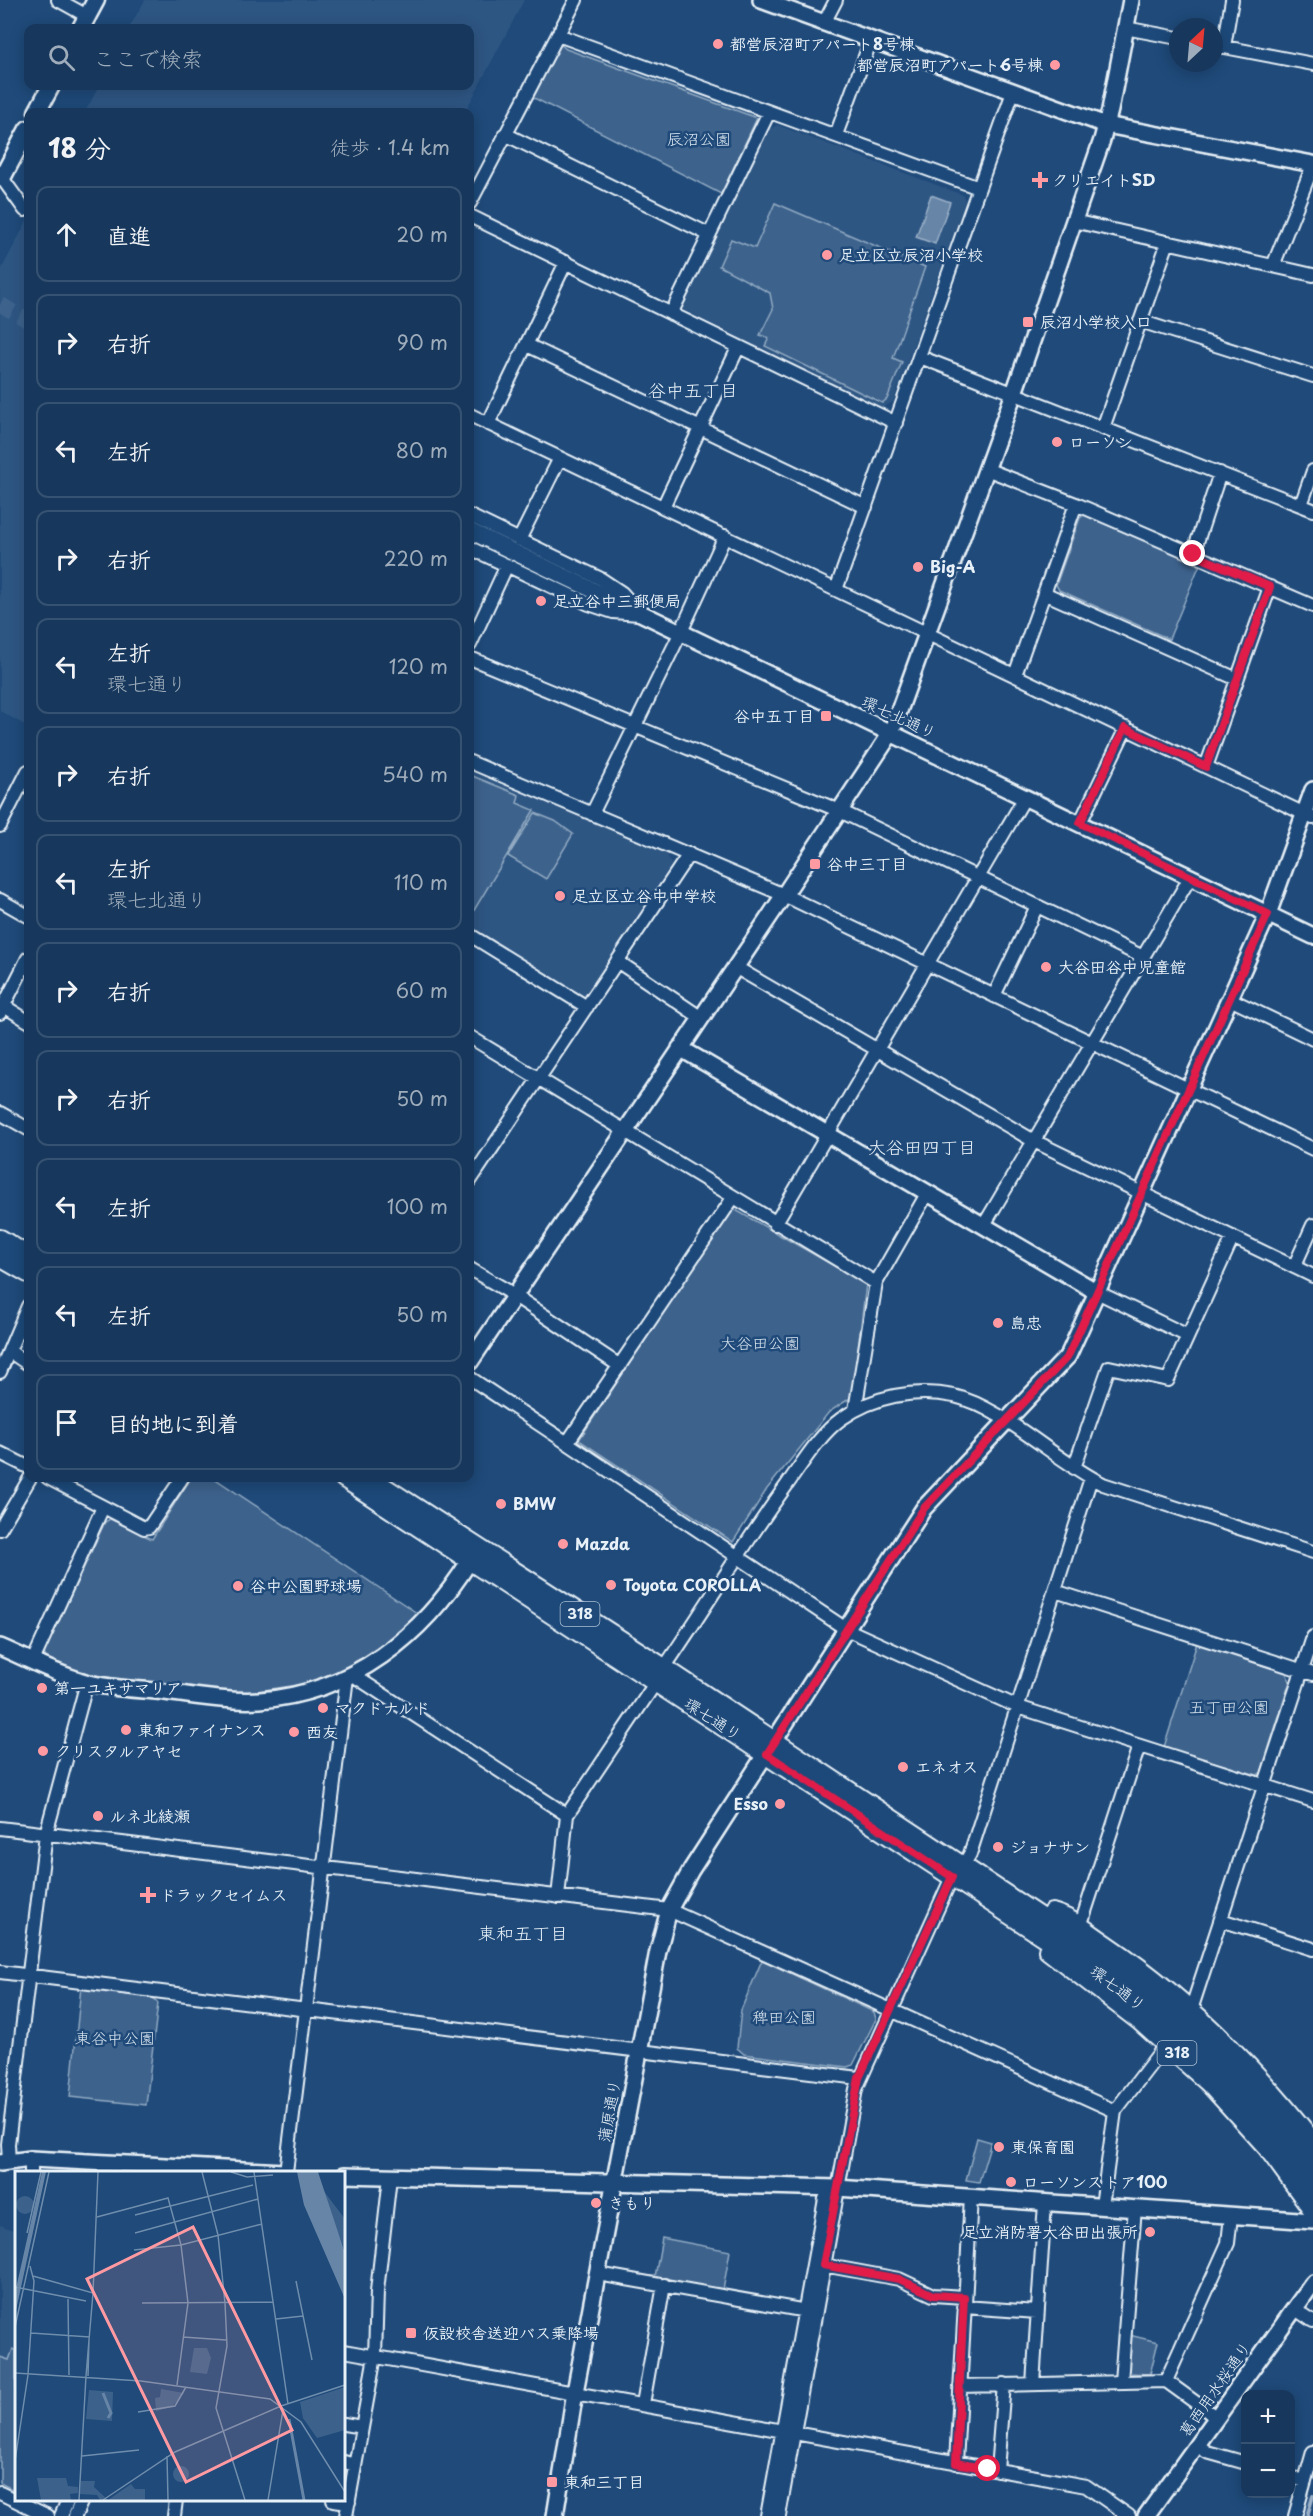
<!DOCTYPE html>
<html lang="ja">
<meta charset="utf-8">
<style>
:root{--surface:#17385c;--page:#203f62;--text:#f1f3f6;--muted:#9eacbb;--line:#365272}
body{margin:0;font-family:"Playpen Sans","Klee One",sans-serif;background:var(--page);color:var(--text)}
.controls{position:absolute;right:18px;bottom:18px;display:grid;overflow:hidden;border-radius:12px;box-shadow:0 3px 15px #0003}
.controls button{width:54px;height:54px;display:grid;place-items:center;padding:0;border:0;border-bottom:2px solid var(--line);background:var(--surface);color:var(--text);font:30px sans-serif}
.compass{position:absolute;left:1169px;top:18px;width:54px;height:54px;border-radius:50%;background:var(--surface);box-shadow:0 3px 15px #0003;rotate:26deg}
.stop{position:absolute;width:18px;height:18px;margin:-14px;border:4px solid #e11d48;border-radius:50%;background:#fff}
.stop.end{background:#e11d48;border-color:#fff;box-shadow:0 2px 6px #0008}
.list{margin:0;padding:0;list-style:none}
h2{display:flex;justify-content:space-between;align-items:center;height:78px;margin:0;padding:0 24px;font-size:26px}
h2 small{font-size:20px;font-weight:400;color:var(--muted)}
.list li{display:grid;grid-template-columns:39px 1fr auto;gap:18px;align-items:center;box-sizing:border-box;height:96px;margin:0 12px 12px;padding:0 12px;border:2px solid var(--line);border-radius:12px}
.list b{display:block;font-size:22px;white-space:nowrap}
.list p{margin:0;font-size:20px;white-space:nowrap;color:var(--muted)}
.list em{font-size:20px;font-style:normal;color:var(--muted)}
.icon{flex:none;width:33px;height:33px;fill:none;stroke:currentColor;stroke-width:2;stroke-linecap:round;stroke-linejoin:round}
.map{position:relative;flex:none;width:1313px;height:2516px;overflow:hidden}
.search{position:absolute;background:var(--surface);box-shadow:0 3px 15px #0003;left:24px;top:24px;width:450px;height:66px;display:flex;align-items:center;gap:15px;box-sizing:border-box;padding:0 21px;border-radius:12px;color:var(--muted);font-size:22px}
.panel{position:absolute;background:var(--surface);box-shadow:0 3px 15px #0003;left:24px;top:108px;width:450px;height:1374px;border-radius:12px}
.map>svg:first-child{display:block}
</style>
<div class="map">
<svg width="1313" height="2516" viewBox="0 0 1313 2516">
<rect width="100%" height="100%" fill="#1f4a7a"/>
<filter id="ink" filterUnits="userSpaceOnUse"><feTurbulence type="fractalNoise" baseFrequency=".0167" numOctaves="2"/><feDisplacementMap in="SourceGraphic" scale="12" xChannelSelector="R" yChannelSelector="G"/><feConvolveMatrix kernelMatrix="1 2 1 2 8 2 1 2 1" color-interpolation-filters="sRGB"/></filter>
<g filter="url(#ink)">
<path fill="#2e5683" d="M 145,0 L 524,0 L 465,112 L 85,112 L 99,86 L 470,86 L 470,28 L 129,28 Z
M 777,125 L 963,195 L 965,201 L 893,402 L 881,408 L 682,309 L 770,129 Z
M 28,219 L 28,727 L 0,711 L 0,272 Z
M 470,771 L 667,854 L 671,865 L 588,995 L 581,995 L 470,927 Z
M 0,2225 L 16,2231 L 16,2497 L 0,2489 Z"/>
<path fill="#3c628c" stroke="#92aac2" stroke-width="1.5" d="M 560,44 L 566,49 L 757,118 L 721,194 L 532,97 Z
M 775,203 L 925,267 L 893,358 L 902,362 L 887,399 L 882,403 L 765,346 L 769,338 L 760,335 L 773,309 L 770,293 L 719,266 L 731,239 L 755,248 Z
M 1084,515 L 1200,564 L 1169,639 L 1059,590 L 1056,585 L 1080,518 Z
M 470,775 L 519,795 L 517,803 L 534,810 L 470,917 Z
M 535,813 L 555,821 L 573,834 L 546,879 L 508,856 Z
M 732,1208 L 866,1284 L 852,1397 L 829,1412 L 767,1489 L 733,1542 L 579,1440 Z
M 191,1478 L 214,1478 L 420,1615 L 394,1641 L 332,1675 L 298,1685 L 251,1692 L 224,1692 L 84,1674 L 46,1658 L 44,1653 L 105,1522 L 110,1519 L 152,1539 Z
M 1197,1643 L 1286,1673 L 1290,1681 L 1261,1773 L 1257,1775 L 1164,1747 Z
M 762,1960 L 874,2012 L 876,2019 L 853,2065 L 847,2067 L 744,2054 L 737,2048 L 741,2010 Z
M 81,1987 L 152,1997 L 158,2003 L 146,2105 L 70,2097 Z
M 977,2138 L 991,2142 L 979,2182 L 966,2180 Z
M 662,2238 L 730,2251 L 723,2290 L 655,2277 Z
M 1129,2335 L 1158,2342 L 1150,2374 L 1127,2373 Z
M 13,2349 L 16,2351 L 16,2491 L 0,2483 L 0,2357 L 9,2360 Z"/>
<path fill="#6685a7" stroke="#9ab0c7" stroke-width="1.5" d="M 931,195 L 950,202 L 935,244 L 916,237 Z"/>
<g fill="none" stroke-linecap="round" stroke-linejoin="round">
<path stroke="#9ab0c7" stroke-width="4" d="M 1307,2516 L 1313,2496"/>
<path stroke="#3d638d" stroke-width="15" stroke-dasharray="15 8" stroke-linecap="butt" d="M 0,304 L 28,321"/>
<defs>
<path id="minor" d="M 58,0 L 87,16
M 824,23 L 836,0
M 1125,28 L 1178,38
M 558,35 L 979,188
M 1214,45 L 1313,64
M 1224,47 L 1232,0
M 505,134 L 708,234
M 836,135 L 871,40
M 2,178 L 25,210
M 470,203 L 576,0
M 470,216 L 896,423
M 1073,221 L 1313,275
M 1273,266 L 1313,165
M 671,314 L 769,112
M 1140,321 L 1313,376
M 527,345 L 866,507
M 920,357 L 1313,510
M 470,415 L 1313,818
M 488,424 L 566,262
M 1103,428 L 1168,242
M 986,469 L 1076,504 L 1313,606
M 1301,505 L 1313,471
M 663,507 L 738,348
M 470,516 L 601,579 L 622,593 L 637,610
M 519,540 L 560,458
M 470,548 L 589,604 L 613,612 L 639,614
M 1193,554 L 1220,473
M 836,590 L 1013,92
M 1044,593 L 1237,679
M 470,645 L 507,565
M 470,658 L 840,811 L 1143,957
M 1015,675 L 1076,504
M 470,762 L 784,895 L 1313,1149
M 1206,767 L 1270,587
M 592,814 L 680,634 L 725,536
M 1080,823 L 1126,728
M 0,826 L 28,771
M 0,900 L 28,916
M 470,935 L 587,1007
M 617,961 L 700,1017
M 735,967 L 1034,1141 L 1313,1276
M 994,996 L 1037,906
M 1230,999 L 1313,1039
M 4,1006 L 28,1021
M 0,1013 L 28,958
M 470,1037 L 876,1283
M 0,1113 L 28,1129
M 470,1181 L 689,854
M 775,1224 L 1025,797
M 984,1225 L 1191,876
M 1294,1267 L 1313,1225
M 470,1269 L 506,1290 L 620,1366
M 1097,1292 L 1188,1336
M 9,1351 L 28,1364
M 0,1372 L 28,1306
M 470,1378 L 846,1629 L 1018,1707 L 1313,1801
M 855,1410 L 876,1283 L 928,1192
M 567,1443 L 733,1198
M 0,1453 L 28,1467
M 1074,1468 L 1109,1367 L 1168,1380 L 1233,1237
M 48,1478 L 144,1528 L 149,1527 L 182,1478
M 0,1529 L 30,1478
M 1055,1591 L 1313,1674
M 33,1661 L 103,1507
M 664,1668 C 705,1608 743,1545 786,1486 C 802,1464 819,1435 841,1419 C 873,1396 915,1388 954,1396 C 1002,1407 1056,1461 1103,1484 L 1313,1552
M 353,1675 L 567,1815
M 0,1828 L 669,1910 L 1115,2111
M 963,1866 L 970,1854 L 1091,1478
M 558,1897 L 567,1815 L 656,1682
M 1221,1920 L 1313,1949
M 1080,1927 L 1139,1746
M 0,1972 L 859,2078
M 1191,2010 L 1313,1637
M 9,2163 L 8,2144 L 46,1834 L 87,1682
M 31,2172 L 31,2159
M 286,2172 L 347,1677
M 1102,2206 L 1115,2111 L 1167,2043
M 823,2265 L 899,2279 L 933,2295 L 964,2297
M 598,2274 L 812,2312
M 964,2307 L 1037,2312
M 1294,2308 L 1313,2321
M 344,2351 L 1086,2486 L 1129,2516
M 1121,2381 L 1135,2208
M 1166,2381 L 1228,2243 L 1231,2216
M 1033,2384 L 1045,2203
M 960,2386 L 1166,2381 L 1217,2418
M 643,2404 L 664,2285
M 344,2424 L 362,2427
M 1197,2445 L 1207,2452 L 1246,2463
M 344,2462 L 355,2465
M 956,2463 L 971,2197
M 997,2470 L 1004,2384
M 1290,2477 L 1305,2481
M 0,2493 L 48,2516
M 333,2500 L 349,2502
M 61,2516 L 68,2500
M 75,2516 L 82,2500
M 174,2516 L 176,2500
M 346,2516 L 375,2356 L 377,2291 L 390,2177
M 767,2516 L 825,2199 L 837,2188
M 779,2516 L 856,2089 L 952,1877
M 1295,2516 L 1313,2452"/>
<path id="tertiary" d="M 761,0 L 1106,125 L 1313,164
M 470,531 L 1313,936
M 680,1048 L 1097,1292
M 470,1362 L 784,895 L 891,733 L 1014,393 L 1102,140 L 1110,110 L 1131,0
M 0,1647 C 26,1658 52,1672 79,1680 C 106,1689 137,1689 165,1692 C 196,1696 228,1702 260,1700 C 352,1693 423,1636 470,1560
M 0,2163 L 31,2159 L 284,2172
M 344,2175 L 837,2188 L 1313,2221
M 555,2516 L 575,2392 L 658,1951 L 669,1910 L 691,1870 L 924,1508 L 1068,1356 L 1268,914 L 1313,790
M 1146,2516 L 1313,2283"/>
<path id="secondary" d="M 81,28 L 96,0
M 37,112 L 51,86
M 0,177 L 2,178 L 28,129"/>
<path id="primary" d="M 0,1239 L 28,1256
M 0,1257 L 28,1273
M 344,1478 L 1096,1971 C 1149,2010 1202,2051 1245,2100 C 1270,2127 1292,2156 1313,2186
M 370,1478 L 664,1668 L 1104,1960 C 1157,1999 1208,2041 1253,2088 C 1275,2112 1294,2138 1313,2164
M 1052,1913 C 1072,1918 1090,1934 1107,1945 C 1187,1999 1254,2067 1313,2142
M 1048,1950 L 1140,2021 L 1209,2083 L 1267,2147 L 1313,2210"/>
</defs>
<use href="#minor" stroke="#e8f1f8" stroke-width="16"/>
<use href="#tertiary" stroke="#e8f1f8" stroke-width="20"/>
<use href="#secondary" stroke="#e8f1f8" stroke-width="21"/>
<use href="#primary" stroke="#e8f1f8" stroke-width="22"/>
<use href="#minor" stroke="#1f4a7a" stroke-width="12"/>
<use href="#tertiary" stroke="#1f4a7a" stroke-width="15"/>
<use href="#secondary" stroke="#1f4a7a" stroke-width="16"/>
<use href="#primary" stroke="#1f4a7a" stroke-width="18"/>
</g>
</g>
<g fill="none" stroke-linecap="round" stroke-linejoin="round" filter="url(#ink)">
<path stroke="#e11d48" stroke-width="8" d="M 988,2469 L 956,2463 L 964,2297 L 933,2295 L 899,2279 L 823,2265 L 859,2078 L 952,1877 L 767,1754 L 924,1508 L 1068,1356 L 1268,914 L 1080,823 L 1125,728 L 1206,767 L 1270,587 L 1193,554"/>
</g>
<g fill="#ff9aa2" stroke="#1f4a7a" stroke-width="2">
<circle cx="718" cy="44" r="6"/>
<circle cx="1055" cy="65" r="6"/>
<path d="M1037 171h6v6h6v6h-6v6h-6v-6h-6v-6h6z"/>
<circle cx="827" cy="255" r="6"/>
<rect x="1022" y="316" width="12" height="12" rx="3"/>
<circle cx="1057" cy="442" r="6"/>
<circle cx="918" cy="567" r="6"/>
<circle cx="541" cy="601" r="6"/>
<rect x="820" y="710" width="12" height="12" rx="3"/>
<rect x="809" y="858" width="12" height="12" rx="3"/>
<circle cx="560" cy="896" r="6"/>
<circle cx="1046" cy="967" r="6"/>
<circle cx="998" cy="1323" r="6"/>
<circle cx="501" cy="1504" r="6"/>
<circle cx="563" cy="1544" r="6"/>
<circle cx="611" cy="1585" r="6"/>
<circle cx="238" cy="1586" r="6"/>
<circle cx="42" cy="1688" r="6"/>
<circle cx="323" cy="1708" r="6"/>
<circle cx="126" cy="1730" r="6"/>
<circle cx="294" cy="1732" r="6"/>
<circle cx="43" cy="1751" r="6"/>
<circle cx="903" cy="1767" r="6"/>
<circle cx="780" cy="1804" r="6"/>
<circle cx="98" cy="1816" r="6"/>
<circle cx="998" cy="1847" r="6"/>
<path d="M145 1886h6v6h6v6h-6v6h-6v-6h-6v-6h6z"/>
<circle cx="999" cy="2147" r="6"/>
<circle cx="1011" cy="2182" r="6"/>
<circle cx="596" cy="2203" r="6"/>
<circle cx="1150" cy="2232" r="6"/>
<rect x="405" y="2327" width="12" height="12" rx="3"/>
<rect x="546" y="2476" width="12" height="12" rx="3"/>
</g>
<g text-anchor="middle" stroke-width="5" stroke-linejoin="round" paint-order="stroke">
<g fill="#1f4a7a" stroke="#acbfd2" stroke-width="1.5">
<rect x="560.5" y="1602" width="39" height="24" rx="4.5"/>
<rect x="1157.5" y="2041" width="39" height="24" rx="4.5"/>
</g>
<g font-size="15" font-weight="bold" fill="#e8f1f8">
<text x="580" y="1619">318</text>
<text x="1177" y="2058">318</text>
</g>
<g font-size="16" font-weight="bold" fill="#e8f1f8" stroke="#1f4a7a" text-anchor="start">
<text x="730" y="50">都営辰沼町アパート8号棟</text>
<text x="1043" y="71" text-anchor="end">都営辰沼町アパート6号棟</text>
<text x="1052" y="186">クリエイトSD</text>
<text x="839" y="261">足立区立辰沼小学校</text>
<text x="1040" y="328">辰沼小学校入口</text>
<text x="1069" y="448">ローソン</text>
<text x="930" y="573">Big-A</text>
<text x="553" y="607">足立谷中三郵便局</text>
<text x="814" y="722" text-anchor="end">谷中五丁目</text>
<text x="827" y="870">谷中三丁目</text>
<text x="572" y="902">足立区立谷中中学校</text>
<text x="1058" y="973">大谷田谷中児童館</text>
<text x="1010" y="1329">島忠</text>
<text x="513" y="1510">BMW</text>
<text x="575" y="1550">Mazda</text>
<text x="623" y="1591">Toyota COROLLA</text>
<text x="250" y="1592">谷中公園野球場</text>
<text x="54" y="1694">第一ユキサマリア</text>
<text x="335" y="1714">マクドナルド</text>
<text x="138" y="1736">東和ファイナンス</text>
<text x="306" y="1738">西友</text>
<text x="55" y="1757">クリスタルアヤセ</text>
<text x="915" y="1773">エネオス</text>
<text x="768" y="1810" text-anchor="end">Esso</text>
<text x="110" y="1822">ルネ北綾瀬</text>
<text x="1010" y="1853">ジョナサン</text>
<text x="160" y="1901">ドラックセイムス</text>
<text x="1011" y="2153">東保育園</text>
<text x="1023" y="2188">ローソンストア100</text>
<text x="608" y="2209">きもり</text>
<text x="1138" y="2238" text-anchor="end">足立消防署大谷田出張所</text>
<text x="423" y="2339">仮設校舎送迎バス乗降場</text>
<text x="564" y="2488">東和三丁目</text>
</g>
<g font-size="16" fill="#d7e3ed" stroke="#1f4a7a">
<text x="699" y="145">辰沼公園</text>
<text x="760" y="1349">大谷田公園</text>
<text x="1229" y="1713">五丁田公園</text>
<text x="784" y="2023">稗田公園</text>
<text x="115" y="2044">東谷中公園</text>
</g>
<g font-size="16" fill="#e8f1f8" stroke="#1f4a7a">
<text transform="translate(899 717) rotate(25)" y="6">環七北通り</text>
<text transform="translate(713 1719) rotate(33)" y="6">環七通り</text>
<text transform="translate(1118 1988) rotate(37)" y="6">環七通り</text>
<text transform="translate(609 2111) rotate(-80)" y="6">蒲原通り</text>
<text transform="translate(1215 2389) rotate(-55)" y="6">葛西用水桜通り</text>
</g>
<g font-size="18" fill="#e8f1f8" stroke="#1f4a7a">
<text x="693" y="397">谷中五丁目</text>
<text x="922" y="1154">大谷田四丁目</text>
<text x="523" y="1940">東和五丁目</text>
</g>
</g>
<g transform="translate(15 2171)">
<rect width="330" height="330" fill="#1f4a7a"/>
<path d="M 308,19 L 330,48 L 330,80 L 315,41 ZM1 34a9 9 0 1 1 18 0a9 9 0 1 1-18 0ZM 179,177 L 192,177 L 196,187 L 192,203 L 175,201 ZM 330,216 L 330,259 L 302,267 L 288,247 L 285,231 ZM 146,218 L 169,222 L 157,236 L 141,240 L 140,227 L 145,226 ZM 74,219 L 98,221 L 97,250 L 71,248 ZM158 303a8 8 0 1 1 16 0a8 8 0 1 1-16 0ZM 51,307 L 53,315 L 63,316 L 63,322 L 55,323 L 56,329 L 26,329 L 22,307 ZM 66,310 L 80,310 L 79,316 L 93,329 L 116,313 L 120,318 L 130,318 L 130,329 L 85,329 L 82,324 L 65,323 Z" fill="#3c628c"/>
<path d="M 27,1 L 31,1 L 0,144 L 0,122 ZM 282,1 L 303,1 L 330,82 L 330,128 L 289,34 Z" fill="#6685a7"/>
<path fill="none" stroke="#6685a7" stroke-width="3" d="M 88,222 L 96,242 L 93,247M 274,248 L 289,329"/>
<path fill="none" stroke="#6f8dac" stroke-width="1.5" d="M 187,1 L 203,64 L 210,132 L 212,175 L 201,237 L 230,329M 216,1 L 232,6 L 258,4M 239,1 L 273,233M 120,44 L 238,14M 82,46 L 153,27 L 166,74 L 173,132 L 162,214M 12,62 L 26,1M 120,62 L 243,28M 119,79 L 166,74 L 247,53M 18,105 L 78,122 L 74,169M 281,110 L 297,189M 0,116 L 71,130M 78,122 L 83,1M 53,128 L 54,204M 127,132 L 258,131M 261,148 L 288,145M 0,156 L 34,1M 16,162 L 75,166M 168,166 L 211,169M 0,202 L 126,210 L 255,228 L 286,251 L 330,321M 71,205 L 74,169 L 73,205M 266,235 L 330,214M 123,241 L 160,235 L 171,216M 67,285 L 124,279M 152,285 L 153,329M 0,290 L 13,204 L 19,110 L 15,95M 64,329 L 71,205M 88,329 L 160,281 L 266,235M 253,329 L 268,239"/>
<path fill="#ff9aa2" fill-opacity="0.15" stroke="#ff9aa2" stroke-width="3" d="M 178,56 L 277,259 L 171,311 L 72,108 Z"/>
<rect width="330" height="330" fill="none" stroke="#e8f1f8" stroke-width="3"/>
</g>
</svg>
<div class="controls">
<button>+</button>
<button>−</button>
</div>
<svg class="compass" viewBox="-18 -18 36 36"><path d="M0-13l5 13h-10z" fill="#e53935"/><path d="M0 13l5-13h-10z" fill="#9eacbb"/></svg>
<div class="stop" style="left:988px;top:2469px"></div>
<div class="stop end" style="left:1193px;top:554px"></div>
<div class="search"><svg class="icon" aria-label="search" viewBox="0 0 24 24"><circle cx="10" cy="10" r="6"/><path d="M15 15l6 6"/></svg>ここで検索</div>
<section class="panel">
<h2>18 分<small>徒歩 · 1.4 km</small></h2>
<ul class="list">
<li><svg class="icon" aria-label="ahead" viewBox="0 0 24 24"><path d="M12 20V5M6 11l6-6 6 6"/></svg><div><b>直進</b></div><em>20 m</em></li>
<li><svg class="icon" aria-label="right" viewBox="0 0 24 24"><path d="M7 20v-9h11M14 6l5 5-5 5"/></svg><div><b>右折</b></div><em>90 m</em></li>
<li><svg class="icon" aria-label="left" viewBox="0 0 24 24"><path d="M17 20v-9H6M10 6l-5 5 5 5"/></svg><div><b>左折</b></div><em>80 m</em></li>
<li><svg class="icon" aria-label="right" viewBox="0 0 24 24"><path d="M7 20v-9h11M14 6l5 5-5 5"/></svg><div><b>右折</b></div><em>220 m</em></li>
<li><svg class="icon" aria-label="left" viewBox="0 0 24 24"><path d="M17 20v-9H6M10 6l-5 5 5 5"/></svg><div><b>左折</b><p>環七通り</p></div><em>120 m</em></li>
<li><svg class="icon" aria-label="right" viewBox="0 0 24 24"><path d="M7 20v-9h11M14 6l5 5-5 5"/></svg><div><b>右折</b></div><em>540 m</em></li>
<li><svg class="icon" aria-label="left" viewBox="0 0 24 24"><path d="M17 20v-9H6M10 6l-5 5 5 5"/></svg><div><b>左折</b><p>環七北通り</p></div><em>110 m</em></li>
<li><svg class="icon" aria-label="right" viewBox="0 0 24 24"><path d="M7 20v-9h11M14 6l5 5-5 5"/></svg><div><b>右折</b></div><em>60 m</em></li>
<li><svg class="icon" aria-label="right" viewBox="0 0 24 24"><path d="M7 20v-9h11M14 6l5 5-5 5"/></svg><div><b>右折</b></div><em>50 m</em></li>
<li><svg class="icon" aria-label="left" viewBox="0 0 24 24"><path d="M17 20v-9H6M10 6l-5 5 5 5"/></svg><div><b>左折</b></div><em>100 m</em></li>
<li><svg class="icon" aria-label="left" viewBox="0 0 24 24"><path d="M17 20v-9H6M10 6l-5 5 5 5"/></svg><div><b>左折</b></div><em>50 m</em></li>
<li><svg class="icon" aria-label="arrive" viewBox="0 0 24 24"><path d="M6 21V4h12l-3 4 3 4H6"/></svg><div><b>目的地に到着</b></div></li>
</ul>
</section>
</div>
